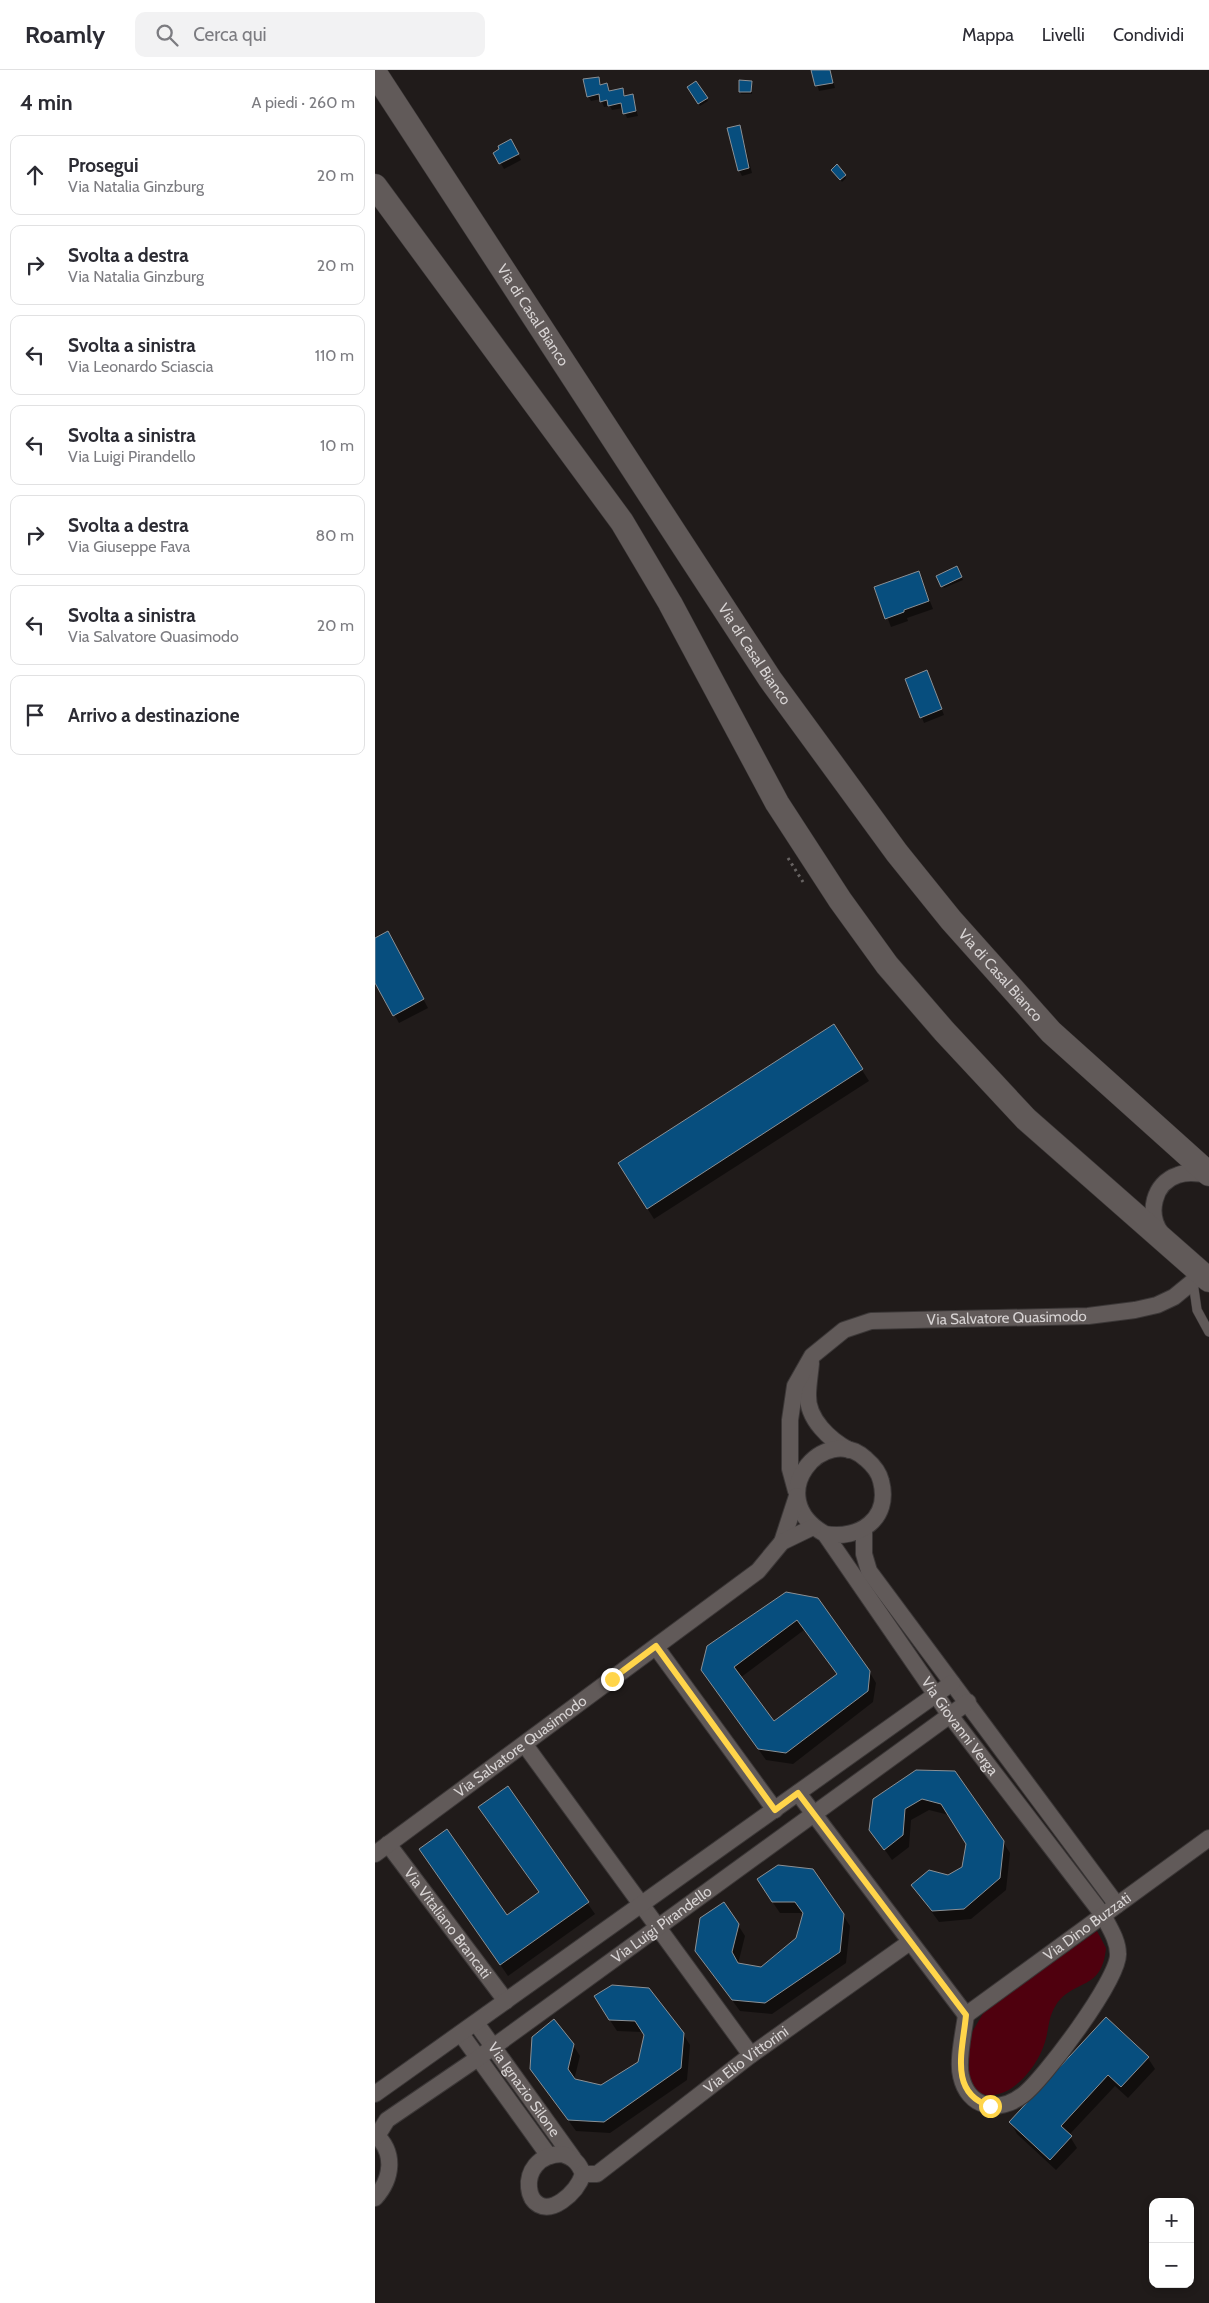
<!DOCTYPE html>
<html lang="it">
<meta charset="utf-8">
<style>
:root{--surface:#fff;--page:#f2f2f3;--text:#2b2b33;--muted:#7c7c81;--line:#e1e1e2}
body{margin:0;font-family:Cabin,sans-serif;background:var(--page);color:var(--text)}
.controls{position:absolute;right:15px;bottom:15px;display:grid;overflow:hidden;border-radius:10px;box-shadow:0 2px 8px #0003}
.controls button{width:45px;height:45px;display:grid;place-items:center;padding:0;border:0;border-bottom:1px solid var(--line);background:var(--surface);color:var(--text);font:25px sans-serif}
.stop{position:absolute;width:15px;height:15px;margin:-11px;border:4px solid #ffd54a;border-radius:50%;background:#fff}
.stop.end{background:#ffd54a;border-color:#fff;box-shadow:0 1px 5px #0008}
.list{margin:0;padding:0;list-style:none}
h2{display:flex;justify-content:space-between;align-items:center;height:65px;margin:0;padding:0 20px;font-size:21px}
h2 small{font-size:16px;font-weight:400;color:var(--muted)}
.list li{display:grid;grid-template-columns:32px 1fr auto;gap:15px;align-items:center;box-sizing:border-box;height:80px;margin:0 10px 10px;padding:0 10px;border:1px solid var(--line);border-radius:10px}
.list b{display:block;font-size:19px;white-space:nowrap}
.list p{margin:0;font-size:16px;white-space:nowrap;color:var(--muted)}
.list em{font-size:16px;font-style:normal;color:var(--muted)}
.icon{flex:none;width:28px;height:28px;fill:none;stroke:currentColor;stroke-width:2;stroke-linecap:round;stroke-linejoin:round}
.map{position:relative;flex:none;width:834px;height:2233px;overflow:hidden}
header{display:flex;align-items:center;gap:30px;box-sizing:border-box;height:70px;padding:0 25px;background:var(--surface);border-bottom:1px solid var(--line)}
header strong{font-size:24px}
nav{display:flex;gap:28px;margin-inline-start:auto;font-size:18px}
.search{width:350px;height:45px;background:var(--page);display:flex;align-items:center;gap:12px;box-sizing:border-box;padding:0 18px;border-radius:10px;color:var(--muted);font-size:19px}
main{display:flex}
aside{flex:1;background:var(--surface)}
.map>svg:first-child{display:block}
</style>
<header>
<strong>Roamly</strong>
<div class="search"><svg class="icon" aria-label="search" viewBox="0 0 24 24"><circle cx="10" cy="10" r="6"/><path d="M15 15l6 6"/></svg>Cerca qui</div>
<nav><a>Mappa</a><a>Livelli</a><a>Condividi</a></nav>
</header>
<main>
<aside>
<h2>4 min<small>A piedi · 260 m</small></h2>
<ul class="list">
<li><svg class="icon" aria-label="ahead" viewBox="0 0 24 24"><path d="M12 20V5M6 11l6-6 6 6"/></svg><div><b>Prosegui</b><p>Via Natalia Ginzburg</p></div><em>20 m</em></li>
<li><svg class="icon" aria-label="right" viewBox="0 0 24 24"><path d="M7 20v-9h11M14 6l5 5-5 5"/></svg><div><b>Svolta a destra</b><p>Via Natalia Ginzburg</p></div><em>20 m</em></li>
<li><svg class="icon" aria-label="left" viewBox="0 0 24 24"><path d="M17 20v-9H6M10 6l-5 5 5 5"/></svg><div><b>Svolta a sinistra</b><p>Via Leonardo Sciascia</p></div><em>110 m</em></li>
<li><svg class="icon" aria-label="left" viewBox="0 0 24 24"><path d="M17 20v-9H6M10 6l-5 5 5 5"/></svg><div><b>Svolta a sinistra</b><p>Via Luigi Pirandello</p></div><em>10 m</em></li>
<li><svg class="icon" aria-label="right" viewBox="0 0 24 24"><path d="M7 20v-9h11M14 6l5 5-5 5"/></svg><div><b>Svolta a destra</b><p>Via Giuseppe Fava</p></div><em>80 m</em></li>
<li><svg class="icon" aria-label="left" viewBox="0 0 24 24"><path d="M17 20v-9H6M10 6l-5 5 5 5"/></svg><div><b>Svolta a sinistra</b><p>Via Salvatore Quasimodo</p></div><em>20 m</em></li>
<li><svg class="icon" aria-label="arrive" viewBox="0 0 24 24"><path d="M6 21V4h12l-3 4 3 4H6"/></svg><div><b>Arrivo a destinazione</b></div></li>
</ul>
</aside>
<div class="map">
<svg width="834" height="2233" viewBox="0 0 834 2233">
<rect width="100%" height="100%" fill="#201b1a"/>
<path fill="#4f000e" d="M 722,1861 L 731,1878 C 727,1922 699,1908 681,1935 C 673,1947 674,1959 670,1972 C 662,1999 630,2038 600,2021 L 592,2003 L 593,1977 L 596,1964 L 610,1940 Z"/>
<path fill="#0007" fill-rule="evenodd" d="M 438,0 L 455,0 L 460,18 L 444,21 Z
M 223,8 L 226,16 L 232,15 L 235,22 L 247,20 L 251,27 L 257,26 L 263,46 L 252,48 L 248,38 L 237,40 L 235,36 L 229,37 L 226,29 L 216,31 L 213,26 Z
M 321,12 L 333,31 L 325,36 L 313,18 Z
M 376,12 L 377,24 L 366,24 L 365,21 Z
M 365,56 L 377,103 L 367,106 L 364,100 Z
M 136,70 L 146,90 L 129,99 L 120,83 Z
M 462,96 L 471,108 L 467,112 L 459,102 Z
M 582,498 L 588,510 L 569,518 L 563,506 Z
M 544,503 L 558,539 L 532,548 L 533,551 L 516,557 L 501,518 Z
M 554,607 L 569,645 L 549,653 L 532,610 Z
M 0,870 L 17,871 L 53,938 L 24,953 L 0,910 Z
M 459,956 L 494,1011 L 279,1149 L 251,1105 Z
M 411,1523 L 494,1601 L 501,1613 L 498,1632 L 418,1694 L 391,1690 L 327,1600 ZM 429,1560 L 463,1605 L 399,1653 L 365,1608 Z
M 542,1701 L 628,1772 L 635,1783 L 631,1820 L 596,1849 L 564,1852 L 537,1815 L 573,1806 L 588,1798 L 592,1775 L 574,1745 L 554,1740 L 536,1750 L 534,1777 L 517,1790 L 495,1759 Z
M 132,1718 L 220,1844 L 133,1906 L 45,1779 L 132,1847 L 164,1823 L 111,1748 Z
M 390,1821 L 468,1845 L 475,1856 L 471,1893 L 397,1944 L 365,1941 L 321,1881 L 363,1855 L 370,1866 L 363,1894 L 387,1898 L 422,1869 L 428,1843 L 405,1843 Z
M 227,1938 L 308,1964 L 315,1975 L 312,2010 L 235,2063 L 201,2061 L 156,1999 L 198,1975 L 205,1986 L 199,2010 L 226,2016 L 264,1993 L 270,1966 L 267,1962 L 242,1961 Z
M 731,1949 L 773,1988 L 780,1999 L 753,2028 L 740,2016 L 694,2065 L 702,2078 L 681,2100 L 642,2064 L 636,2053 Z"/>
<path fill="#074e7e" stroke="#8b9095" fill-rule="evenodd" d="M 436,0 L 455,0 L 458,13 L 440,16 Z
M 224,7 L 225,15 L 232,13 L 234,21 L 248,18 L 249,26 L 258,24 L 261,41 L 248,44 L 246,33 L 233,36 L 232,30 L 225,32 L 224,24 L 212,27 L 208,9 Z
M 364,10 L 377,11 L 376,22 L 364,22 Z
M 321,11 L 333,28 L 323,34 L 312,17 Z
M 365,55 L 374,98 L 363,101 L 352,58 Z
M 136,69 L 144,84 L 124,94 L 118,83 L 124,79 L 123,76 Z
M 462,94 L 471,105 L 465,110 L 456,100 Z
M 582,496 L 587,507 L 566,517 L 561,506 Z
M 544,501 L 554,531 L 529,540 L 529,542 L 510,549 L 499,517 Z
M 552,600 L 567,639 L 545,648 L 530,609 Z
M 13,861 L 49,929 L 18,946 L 0,913 L 0,868 Z
M 459,954 L 488,999 L 272,1139 L 243,1093 Z
M 411,1522 L 443,1528 L 495,1601 L 493,1621 L 411,1683 L 383,1679 L 326,1600 L 332,1576 ZM 422,1550 L 462,1604 L 399,1651 L 359,1597 Z
M 541,1700 L 580,1701 L 629,1771 L 625,1808 L 589,1839 L 557,1841 L 536,1815 L 554,1800 L 573,1805 L 587,1797 L 591,1774 L 566,1734 L 547,1729 L 530,1739 L 528,1765 L 509,1780 L 494,1760 L 498,1729 Z
M 133,1716 L 214,1832 L 125,1895 L 44,1779 L 72,1759 L 132,1845 L 164,1822 L 103,1737 Z
M 403,1795 L 438,1799 L 469,1844 L 465,1882 L 390,1933 L 357,1930 L 320,1881 L 325,1848 L 349,1832 L 364,1854 L 357,1882 L 363,1893 L 386,1897 L 421,1868 L 428,1843 L 420,1832 L 397,1832 L 382,1809 Z
M 237,1915 L 274,1918 L 309,1963 L 306,1998 L 229,2052 L 193,2050 L 155,1999 L 157,1967 L 179,1949 L 199,1974 L 193,1999 L 200,2009 L 226,2015 L 263,1992 L 269,1965 L 260,1951 L 234,1950 L 219,1926 Z
M 731,1947 L 774,1987 L 746,2017 L 733,2005 L 686,2056 L 697,2066 L 675,2090 L 634,2052 Z"/>
<g fill="none" stroke-linecap="round" stroke-linejoin="round">
<defs>
<path id="lane" d="M 818,1212 L 822,1240 L 834,1262"/>
<g id="street">
<path d="M 786,1163 C 772,1144 778,1113 803,1105 C 813,1101 824,1103 834,1105"/>
<path d="M 436,1293 C 435,1304 433,1315 433,1325 C 432,1349 455,1370 474,1380"/>
<path id="s1" d="M 421,1421 L 415,1399 L 415,1350 L 420,1316 L 437,1286 L 469,1260 L 496,1251 L 713,1246 L 760,1240 L 782,1235 L 799,1227 L 827,1204"/>
<path d="M 489,1459 L 489,1484 L 494,1501 L 742,1835"/>
<path id="s2" d="M 450,1464 C 484,1470 516,1449 506,1411 C 504,1402 498,1395 491,1389 C 449,1351 385,1427 450,1464 L 574,1644 L 728,1845 C 734,1857 743,1870 743,1884 C 744,1909 669,2009 648,2025 C 623,2044 593,2038 586,2006 C 582,1991 589,1961 591,1945"/>
<path d="M 407,1472 L 422,1426"/>
<path d="M 281,1577 L 400,1740"/>
<path d="M 150,1675 L 376,1985"/>
<path d="M 423,1723 L 591,1945"/>
<path id="s3" d="M 13,1774 L 131,1931"/>
<path id="s4" d="M 0,1784 L 383,1501 L 407,1472 L 438,1457"/>
<path id="s5" d="M 591,1945 L 834,1768"/>
<path id="s6" d="M 101,1953 L 198,2088"/>
<path d="M 86,1964 L 174,2086"/>
<path d="M 0,2024 L 577,1613"/>
<path d="M 0,2064 C 21,2083 17,2109 0,2128"/>
<path id="s7" d="M 2,2066 L 12,2050 L 103,1988 L 593,1632"/>
<path d="M 187,2084 C 199,2088 204,2093 208,2104 C 204,2116 197,2124 187,2131 C 149,2157 137,2085 187,2084 Z"/>
<path id="s8" d="M 208,2104 L 222,2104 L 376,1985 L 535,1872"/>
</g>
<g id="secondary">
<path id="s9" d="M 0,3 L 395,609 L 522,783 L 576,850 L 676,962 L 834,1104"/>
<path d="M 0,116 L 247,452 L 295,533 L 402,733 L 465,830 L 512,895 L 569,961 L 651,1049 L 834,1210"/>
</g>
</defs>
<use href="#lane" stroke="#3b3737" stroke-width="10"/>
<use href="#street" stroke="#3b3737" stroke-width="18"/>
<use href="#secondary" stroke="#3b3737" stroke-width="25"/>
<path stroke="#676362" stroke-width="3" stroke-dasharray="2.5 4" stroke-linecap="butt" d="M 413,788 L 428,812"/>
<use href="#lane" stroke="#615a59" stroke-width="9"/>
<use href="#street" stroke="#615a59" stroke-width="16"/>
<use href="#secondary" stroke="#615a59" stroke-width="24"/>
</g>
<g fill="none" stroke-linecap="round" stroke-linejoin="round">
<path stroke="#ffd54a" stroke-width="6" d="M 237,1609 L 281,1576 L 400,1740 L 423,1723 L 591,1945 C 588,1979 573,2023 615,2036"/>
</g>
<g text-anchor="middle" stroke-width="4" stroke-linejoin="round" paint-order="stroke">
<g font-size="15" fill="#d7d3d3" stroke="#171211">
<text dy="5" stroke="none"><textPath href="#s9" startOffset="289">Via di Casal Bianco</textPath></text>
<text dy="5" stroke="none"><textPath href="#s9" startOffset="694">Via di Casal Bianco</textPath></text>
<text dy="5" stroke="none"><textPath href="#s9" startOffset="1099">Via di Casal Bianco</textPath></text>
<text dy="5" stroke="none"><textPath href="#s1" startOffset="346">Via Salvatore Quasimodo</textPath></text>
<text dy="5" stroke="none"><textPath href="#s2" startOffset="504">Via Giovanni Verga</textPath></text>
<text dy="5" stroke="none"><textPath href="#s4" startOffset="181">Via Salvatore Quasimodo</textPath></text>
<text dy="5" stroke="none"><textPath href="#s3" startOffset="99">Via Vitaliano Brancati</textPath></text>
<text dy="5" stroke="none"><textPath href="#s7" startOffset="356">Via Luigi Pirandello</textPath></text>
<text dy="5" stroke="none"><textPath href="#s5" startOffset="150">Via Dino Buzzati</textPath></text>
<text dy="5" stroke="none"><textPath href="#s8" startOffset="202">Via Elio Vittorini</textPath></text>
<text dy="5" stroke="none"><textPath href="#s6" startOffset="82">Via Ignazio Silone</textPath></text>
</g>
</g>
</svg>
<div class="controls">
<button>+</button>
<button>−</button>
</div>
<div class="stop" style="left:615px;top:2036px"></div>
<div class="stop end" style="left:237px;top:1609px"></div>
</div>
</main>
